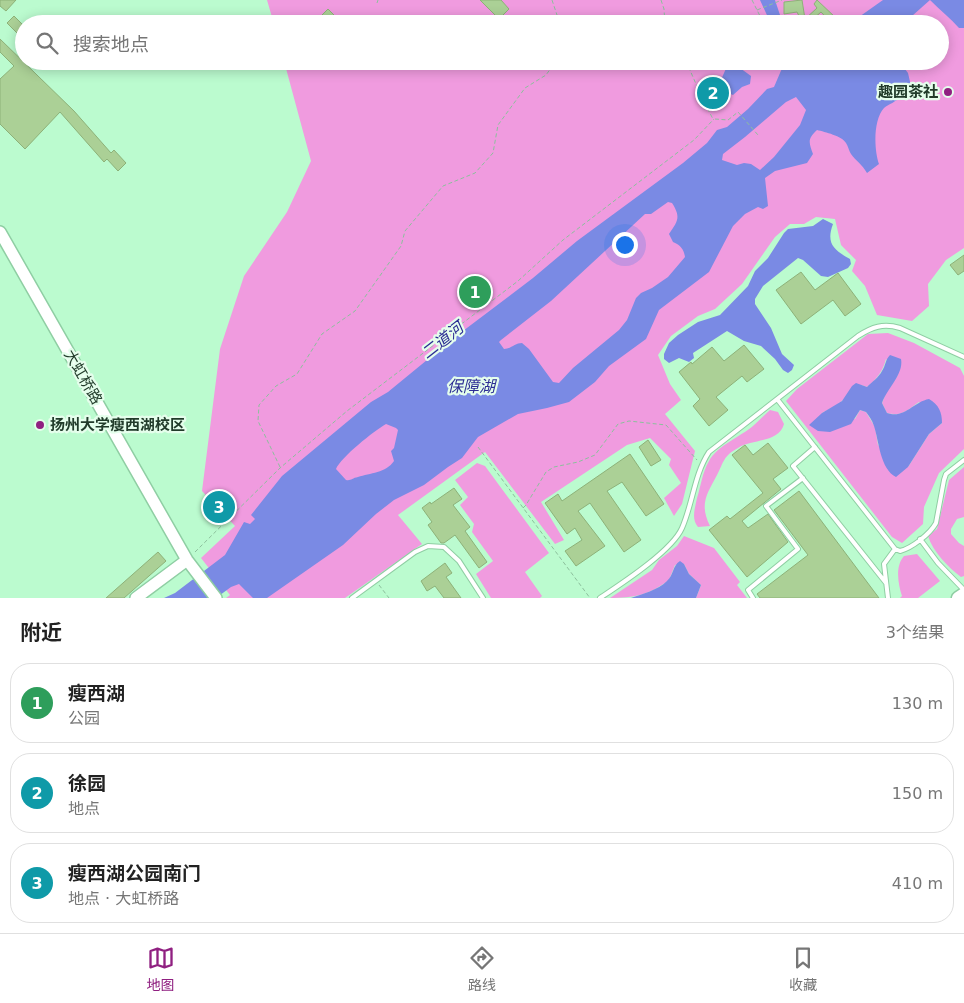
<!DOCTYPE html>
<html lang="zh">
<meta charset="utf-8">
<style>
:root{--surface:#fff;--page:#f6f6f6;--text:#222;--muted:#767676;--line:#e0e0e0;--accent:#902081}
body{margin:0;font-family:"DejaVu Sans","Noto Sans SC",sans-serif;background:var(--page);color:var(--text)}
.you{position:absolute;left:624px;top:244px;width:18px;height:18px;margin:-12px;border:4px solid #fff;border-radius:50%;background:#1a73e8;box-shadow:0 0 0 8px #1a73e833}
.badge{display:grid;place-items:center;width:32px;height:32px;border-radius:50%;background:var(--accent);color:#fff;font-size:16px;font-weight:700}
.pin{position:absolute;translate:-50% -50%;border:2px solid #fff;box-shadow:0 1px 5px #0006}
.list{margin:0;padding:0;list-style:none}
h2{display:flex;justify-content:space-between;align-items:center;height:65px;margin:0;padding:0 20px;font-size:21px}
h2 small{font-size:16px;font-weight:400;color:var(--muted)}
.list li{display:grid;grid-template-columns:32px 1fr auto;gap:15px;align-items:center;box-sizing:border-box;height:80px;margin:0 10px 10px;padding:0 10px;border:1px solid var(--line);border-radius:20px}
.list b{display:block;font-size:19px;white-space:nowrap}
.list p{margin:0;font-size:16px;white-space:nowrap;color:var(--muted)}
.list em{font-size:16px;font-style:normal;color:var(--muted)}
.icon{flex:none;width:28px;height:28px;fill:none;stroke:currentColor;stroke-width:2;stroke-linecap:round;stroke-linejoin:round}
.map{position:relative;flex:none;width:964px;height:598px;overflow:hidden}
.search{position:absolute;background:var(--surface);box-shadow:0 2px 12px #0003;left:15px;right:15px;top:15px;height:55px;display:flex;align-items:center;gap:12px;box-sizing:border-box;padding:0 18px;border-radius:28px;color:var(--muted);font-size:19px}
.sheet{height:335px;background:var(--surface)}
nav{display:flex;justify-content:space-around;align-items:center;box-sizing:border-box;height:70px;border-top:1px solid var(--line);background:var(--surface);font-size:14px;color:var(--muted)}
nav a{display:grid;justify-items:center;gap:2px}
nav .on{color:var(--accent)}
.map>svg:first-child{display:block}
</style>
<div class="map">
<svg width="964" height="598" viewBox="0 0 964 598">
<rect width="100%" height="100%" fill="#bbfbcf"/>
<path fill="#f09bdf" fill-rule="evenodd" d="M 267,0 L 964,0 L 964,248 L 946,260 L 928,284 L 929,306 L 912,321 L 877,315 L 865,286 L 852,271 L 856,260 L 841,245 L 835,219 L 816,217 L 804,224 L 790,224 L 775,237 L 742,284 L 715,309 L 698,316 L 671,336 L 658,355 L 670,384 L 681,400 L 665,414 L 695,451 L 682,504 L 674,516 L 664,498 L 681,483 L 669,465 L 671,459 L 650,438 L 627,445 L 541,502 L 564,540 L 555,544 L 485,452 L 398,515 L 422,544 L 345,598 L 226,598 L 230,595 L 201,558 L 235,526 L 202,491 L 220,349 L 244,276 L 287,212 L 311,161 L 284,61 L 940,61 L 940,24 L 274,24 Z
M 888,333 L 914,343 L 960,368 L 964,376 L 964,449 L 939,473 L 924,507 L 923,524 L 902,543 L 892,537 L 786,401 L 797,389 L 868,334 ZM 886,359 L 898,375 L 886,393 L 882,403 L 887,413 C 901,417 908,410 919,402 L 942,423 L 929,434 L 908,467 L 878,445 L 875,427 L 866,412 L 860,410 L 855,419 L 822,413 L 837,405 L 861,385 L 867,387 C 877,379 883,371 886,359 Z
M 770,410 L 778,412 L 784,424 C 779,443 752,439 738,448 C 723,456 724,462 717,475 C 707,494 699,504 710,526 L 698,527 C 691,519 695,508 697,498 C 701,486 702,473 709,461 C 718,445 740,437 753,426 C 759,421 764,415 770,410 Z
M 477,463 L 485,466 L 549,553 L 525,572 L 542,596 L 540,598 L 491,598 L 476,574 L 493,561 L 472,532 L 474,524 L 460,505 L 468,497 L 455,480 Z
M 964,467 L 964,517 L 957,519 L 951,529 L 951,534 L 959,543 L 964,546 L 964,576 L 961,577 C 948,567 933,552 928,536 L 937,529 L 949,480 Z
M 684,536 L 714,548 L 740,582 L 737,585 L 747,598 L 696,598 L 701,585 L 689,574 L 684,564 L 675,565 L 669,580 C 649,595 634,598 610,598 L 652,570 L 659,560 L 677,546 Z
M 917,554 L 940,581 L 918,598 L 900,598 L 902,596 C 898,584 895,566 904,556 Z"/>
<path fill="#7a8ae4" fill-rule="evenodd" d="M 760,0 L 775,0 L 783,24 L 771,24 Z
M 883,0 L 964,0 L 964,28 L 959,28 C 950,18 940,10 930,0 L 903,24 L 849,24 Z
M 784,61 L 899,61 L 908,73 L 911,86 C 907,89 904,94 900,97 C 896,102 889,104 884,108 C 873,120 874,150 879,164 L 867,173 C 862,164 856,161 851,154 C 849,151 848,146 846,143 C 842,136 825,132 817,130 C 807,139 809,143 813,154 L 807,163 L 775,171 L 765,178 L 768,206 L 763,209 L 758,207 L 745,214 L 733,226 L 709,272 L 659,310 L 646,339 L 609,366 L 595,382 L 569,402 L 547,408 L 518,414 L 478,437 L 462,458 L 448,467 L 424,485 L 394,500 L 376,514 L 343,545 L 267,598 L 253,598 L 239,584 L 231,587 L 216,598 L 164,598 L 175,593 L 225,555 L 244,522 L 250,524 L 255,519 L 251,515 L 282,476 L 371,402 L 388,392 L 455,337 L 533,278 L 577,241 L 683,163 L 707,143 L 717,130 L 727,127 L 748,109 L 767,89 L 774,87 L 783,66 ZM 796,97 L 806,110 L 800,125 L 774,157 L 760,170 L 751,164 L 744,163 L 737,165 L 722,160 L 723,154 L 745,137 L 786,102 ZM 668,202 L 672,203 C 681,217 678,221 669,234 L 673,242 C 681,245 684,250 685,257 L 668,277 L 652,288 L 641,293 L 636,298 L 627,320 L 619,330 L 573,368 L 559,383 L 553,382 L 529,349 L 522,343 C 515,343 511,349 504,349 L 499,342 L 501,340 L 551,301 L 645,214 L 651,214 ZM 386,424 L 396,428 L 398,430 L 394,448 L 391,451 L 394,461 C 386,473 370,473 358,477 C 352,478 351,481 346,480 L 336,469 C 341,457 374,431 386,424 Z
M 728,64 L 740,68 L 751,76 L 750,84 L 742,87 L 733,95 L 726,92 L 720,82 Z
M 823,219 L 833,224 C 826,243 833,250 850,259 L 851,264 L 848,268 L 828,277 L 821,276 L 803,260 L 798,258 L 763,286 L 755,299 L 755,304 L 771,328 L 782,354 L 794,365 L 792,370 L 788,373 L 783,370 L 775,359 L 761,346 L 744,341 L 727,331 L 693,353 L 694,358 L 689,362 L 679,358 L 669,363 L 664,359 L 664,354 L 669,343 L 678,335 L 698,322 L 720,315 L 748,286 L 755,271 L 768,258 L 784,233 L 788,229 L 813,226 Z
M 890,355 L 901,359 C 904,374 887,389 882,403 L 887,413 C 905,419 913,402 929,399 C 939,405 942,412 942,423 L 929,434 L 908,467 L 896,477 C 880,469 879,441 874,426 C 872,420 869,416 866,412 L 860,410 L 851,424 L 830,432 L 818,431 L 809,425 L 822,413 L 842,401 L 852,386 L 856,383 L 867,387 C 872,382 879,377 882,371 C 886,365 885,360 890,355 Z
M 680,561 L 684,564 L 689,574 L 701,585 L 696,598 L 631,598 C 642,594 658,590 667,581 C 674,575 672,566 680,561 Z"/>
<path fill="#abd096" stroke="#8db178" d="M 0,0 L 16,0 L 6,11 L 0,6 Z
M 480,0 L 501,0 L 509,9 L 499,19 Z
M 802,0 L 805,19 L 817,8 L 814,4 L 817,0 L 836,18 L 832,24 L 821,12 L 812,20 L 805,21 L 806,24 L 803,24 L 797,12 L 784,14 L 784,2 Z
M 328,9 L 343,24 L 313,24 Z
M 14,16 L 24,26 L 24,40 L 7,23 Z
M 0,39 L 74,111 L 111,153 L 114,150 L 126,163 L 118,171 L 107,159 L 104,162 L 60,112 L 25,149 L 0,124 L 0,79 L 14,66 L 0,52 Z
M 705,80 L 726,103 L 721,106 L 701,84 Z
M 964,255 L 964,271 L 958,275 L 950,265 Z
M 801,272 L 815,290 L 838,273 L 861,304 L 845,316 L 833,300 L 801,324 L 776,290 Z
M 744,345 L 764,369 L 747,382 L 742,376 L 716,397 L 728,410 L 709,426 L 693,406 L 700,399 L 679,372 L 691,362 L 692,364 L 712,347 L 724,361 Z
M 648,440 L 661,460 L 651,466 L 639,447 Z
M 768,443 L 788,468 L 773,479 L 781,489 L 742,521 L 748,528 L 768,514 L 788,542 L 747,577 L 709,530 L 727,516 L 730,519 L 763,493 L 732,455 L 745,445 L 753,455 Z
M 630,454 L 664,504 L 646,516 L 622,482 L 607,491 L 641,540 L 624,552 L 590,503 L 578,511 L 605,546 L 576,566 L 565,551 L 582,540 L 575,528 L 567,534 L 545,503 L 558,494 L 562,501 Z
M 454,488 L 462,499 L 453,505 L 470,527 L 465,531 L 487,562 L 479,568 L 455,535 L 444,543 L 441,543 L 428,525 L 432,522 L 422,508 L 430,502 L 431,504 Z
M 799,491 L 879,598 L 760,598 L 757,594 L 808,555 L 774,510 Z
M 158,552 L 166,561 L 124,598 L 106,598 Z
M 445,563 L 452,573 L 446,577 L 461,598 L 444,598 L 435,586 L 427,591 L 421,581 Z"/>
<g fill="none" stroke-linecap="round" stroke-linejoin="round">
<defs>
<path id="lane" d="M 777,399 L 895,549 L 900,551 C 912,548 930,534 936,523 L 944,480 L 946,474 L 964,460
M 815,447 L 793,466 L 886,583
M 920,539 L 938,563 L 964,590
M 352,598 L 415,552 L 428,546 L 444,547 L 459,561 L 483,598
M 600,598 C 621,584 672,551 682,528 C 693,503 694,475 709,452 L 858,336 C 872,327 883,323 900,328 L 964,357
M 753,598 L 748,590 L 798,549 L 766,506 L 803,478
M 888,598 L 884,564 L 895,549"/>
<path id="secondary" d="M 0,232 L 187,560 L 216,598
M 136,598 L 187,560"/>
<path id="primary" d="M 958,598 L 964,594"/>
</defs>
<use href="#lane" stroke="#8fcea3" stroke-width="6"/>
<use href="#secondary" stroke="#8fcea3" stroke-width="14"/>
<use href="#primary" stroke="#8fcea3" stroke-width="15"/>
<path stroke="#8cc09c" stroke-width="1" stroke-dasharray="4 2.5" stroke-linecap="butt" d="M 552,0 L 560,24
M 661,0 L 664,9 L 665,24
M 752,0 L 764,24
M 377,3 L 378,0
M 757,10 L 782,0
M 686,61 L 703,100 L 713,119
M 715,119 L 728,120 L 738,112 L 758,135
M 478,447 L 590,598
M 280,467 L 258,421 L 259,405 L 276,386 L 297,374 L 322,334 L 355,311 L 401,246 L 405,231 L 443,186 L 475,173 L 493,153 L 498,125 L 525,88 L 546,75 L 556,61
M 523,508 L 526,505 L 546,472 L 554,467 L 578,462 L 595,455 L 618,424 L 629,421 L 666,425 L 697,460
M 195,552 L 280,468 L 347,411 L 518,281 L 563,240 L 694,140 L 714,119
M 379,585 L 389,598"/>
<use href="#lane" stroke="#fff" stroke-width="4"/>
<use href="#secondary" stroke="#fff" stroke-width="11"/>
<use href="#primary" stroke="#fff" stroke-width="12"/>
</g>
<g fill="#902081" stroke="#e5feec" stroke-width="2">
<circle cx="948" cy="92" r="5"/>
<circle cx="40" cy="425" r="5"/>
</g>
<g text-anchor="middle" stroke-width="4.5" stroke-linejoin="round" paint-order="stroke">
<g font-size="15" font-weight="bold" fill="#213b2a" stroke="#e5feec" text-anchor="end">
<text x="938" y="97">趣园茶社</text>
<text x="50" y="430" text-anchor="start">扬州大学瘦西湖校区</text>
</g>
<g font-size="15" fill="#213b2a" stroke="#e5feec">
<text transform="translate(83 377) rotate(60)" y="5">大虹桥路</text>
</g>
<g font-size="16" font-style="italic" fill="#2c2d94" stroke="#e5feec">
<text transform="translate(442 340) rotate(-38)" y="6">二道河</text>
<text x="471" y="392">保障湖</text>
</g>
</g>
</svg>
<div class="you"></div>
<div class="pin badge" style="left:475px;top:292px;background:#2e9e5b">1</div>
<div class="pin badge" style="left:713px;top:93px;background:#0f9aa8">2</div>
<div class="pin badge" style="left:219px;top:507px;background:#0f9aa8">3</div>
<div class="search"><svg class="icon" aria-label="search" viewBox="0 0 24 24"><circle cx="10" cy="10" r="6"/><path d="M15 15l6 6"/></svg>搜索地点</div>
</div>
<section class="sheet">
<h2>附近<small>3个结果</small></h2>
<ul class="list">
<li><span class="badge" style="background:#2e9e5b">1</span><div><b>瘦西湖</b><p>公园</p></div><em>130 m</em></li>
<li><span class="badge" style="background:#0f9aa8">2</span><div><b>徐园</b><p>地点</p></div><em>150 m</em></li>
<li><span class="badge" style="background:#0f9aa8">3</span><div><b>瘦西湖公园南门</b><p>地点 · 大虹桥路</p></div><em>410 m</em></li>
</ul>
</section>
<nav>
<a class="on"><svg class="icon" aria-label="map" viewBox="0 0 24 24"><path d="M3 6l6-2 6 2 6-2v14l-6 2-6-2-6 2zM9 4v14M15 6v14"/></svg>地图</a>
<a><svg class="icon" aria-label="directions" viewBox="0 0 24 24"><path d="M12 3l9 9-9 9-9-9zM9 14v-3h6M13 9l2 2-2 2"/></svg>路线</a>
<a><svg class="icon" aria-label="saved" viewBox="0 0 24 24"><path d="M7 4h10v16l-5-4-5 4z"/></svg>收藏</a>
</nav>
